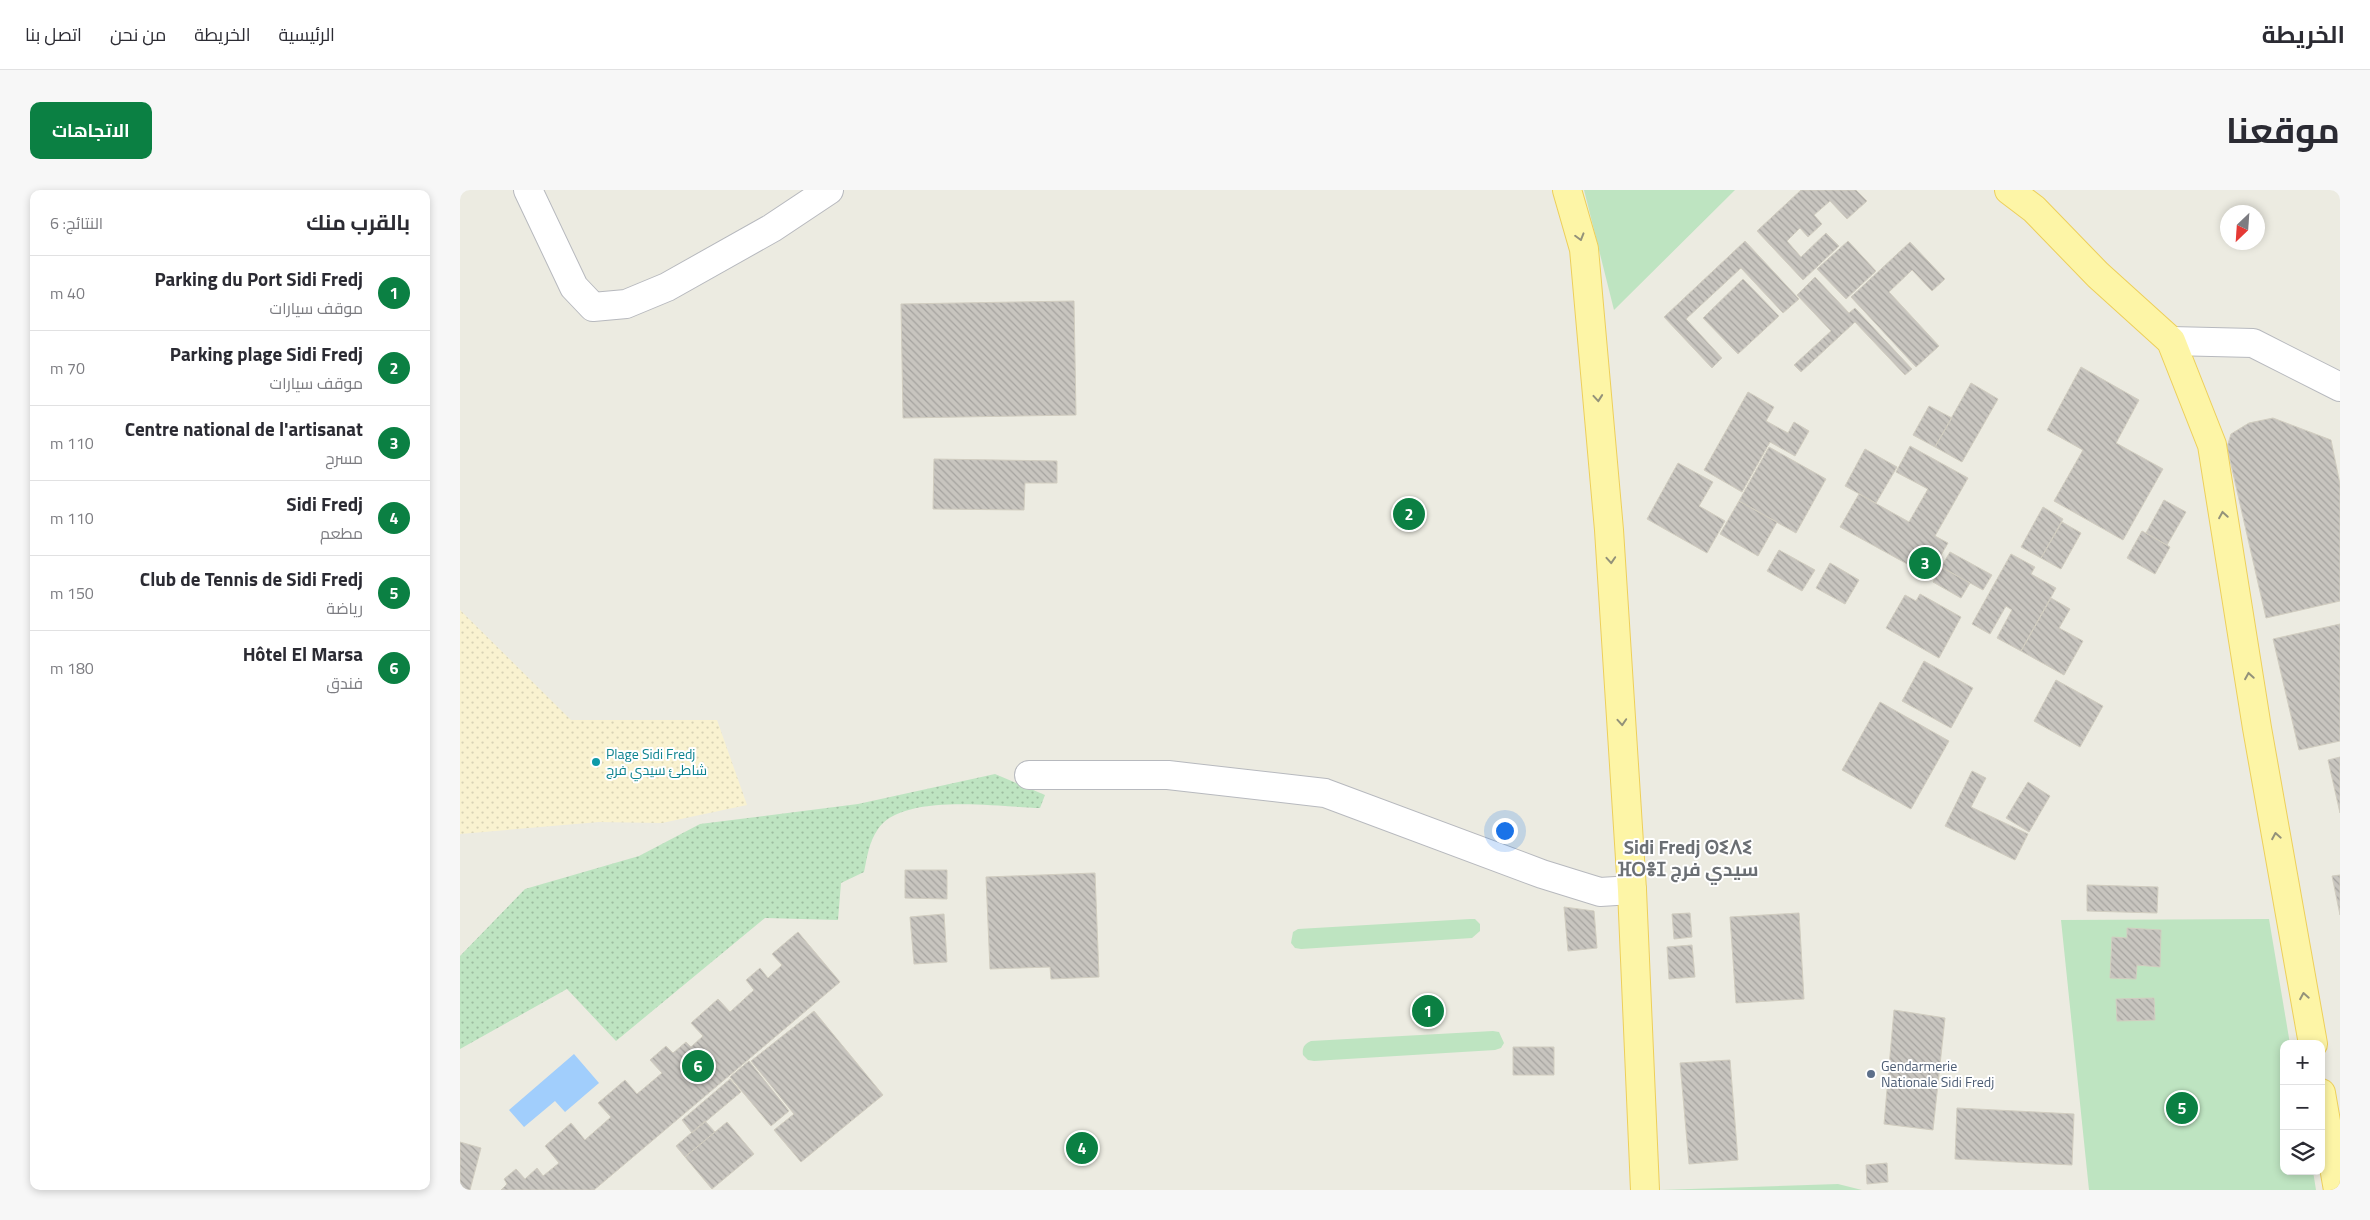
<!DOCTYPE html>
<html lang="ar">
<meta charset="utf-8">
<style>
:root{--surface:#fff;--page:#f7f7f7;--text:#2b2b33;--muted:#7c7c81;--line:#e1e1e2;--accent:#0b8043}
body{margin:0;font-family:"Titillium Web",Cairo,"Noto Sans Tifinagh",sans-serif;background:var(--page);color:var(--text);direction:rtl}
.controls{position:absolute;right:15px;bottom:15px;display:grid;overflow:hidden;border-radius:10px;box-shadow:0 2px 8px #0003}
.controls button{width:45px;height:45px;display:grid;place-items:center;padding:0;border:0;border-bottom:1px solid var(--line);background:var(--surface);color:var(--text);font:25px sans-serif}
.compass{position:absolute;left:1760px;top:15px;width:45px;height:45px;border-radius:50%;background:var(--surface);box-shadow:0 2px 8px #0003;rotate:205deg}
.you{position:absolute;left:1044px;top:640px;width:18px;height:18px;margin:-12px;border:4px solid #fff;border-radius:50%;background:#1a73e8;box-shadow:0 0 0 8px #1a73e833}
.badge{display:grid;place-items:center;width:32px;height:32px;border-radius:50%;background:var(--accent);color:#fff;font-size:16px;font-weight:700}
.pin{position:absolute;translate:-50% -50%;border:2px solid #fff;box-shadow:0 1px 5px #0006}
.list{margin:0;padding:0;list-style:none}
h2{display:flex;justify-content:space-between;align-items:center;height:65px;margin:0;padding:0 20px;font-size:21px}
h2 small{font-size:16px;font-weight:400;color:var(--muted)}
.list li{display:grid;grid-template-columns:32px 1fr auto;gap:15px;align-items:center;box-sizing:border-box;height:75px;padding:0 20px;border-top:1px solid var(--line)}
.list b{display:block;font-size:19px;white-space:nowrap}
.list p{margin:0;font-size:16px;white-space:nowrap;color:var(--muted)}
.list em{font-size:16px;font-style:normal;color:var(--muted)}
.icon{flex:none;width:28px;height:28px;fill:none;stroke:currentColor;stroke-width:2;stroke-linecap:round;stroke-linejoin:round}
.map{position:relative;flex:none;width:1880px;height:1000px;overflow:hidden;direction:ltr;border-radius:10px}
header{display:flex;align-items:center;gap:30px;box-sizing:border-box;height:70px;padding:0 25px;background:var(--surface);border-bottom:1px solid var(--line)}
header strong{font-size:24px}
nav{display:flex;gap:28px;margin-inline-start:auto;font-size:18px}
.intro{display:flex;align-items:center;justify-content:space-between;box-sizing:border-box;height:120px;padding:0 30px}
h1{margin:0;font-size:35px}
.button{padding:12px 22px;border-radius:10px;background:var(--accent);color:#fff;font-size:18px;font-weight:700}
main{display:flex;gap:30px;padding:0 30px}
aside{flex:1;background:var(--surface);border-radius:10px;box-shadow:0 2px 8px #0003}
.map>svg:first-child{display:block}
</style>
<header>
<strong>الخريطة</strong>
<nav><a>الرئيسية</a><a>الخريطة</a><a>من نحن</a><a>اتصل بنا</a></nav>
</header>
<div class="intro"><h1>موقعنا</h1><a class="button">الاتجاهات</a></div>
<main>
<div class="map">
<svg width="1880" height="1000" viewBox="0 0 1880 1000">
<defs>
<pattern id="sand-dots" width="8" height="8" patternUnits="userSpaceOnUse" patternTransform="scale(1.25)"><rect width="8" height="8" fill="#f9f2d0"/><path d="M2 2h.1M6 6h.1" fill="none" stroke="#d8d2b5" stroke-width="1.8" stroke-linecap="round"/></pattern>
<pattern id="park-dots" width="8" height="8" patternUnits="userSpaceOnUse" patternTransform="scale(1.25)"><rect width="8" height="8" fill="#bee4c1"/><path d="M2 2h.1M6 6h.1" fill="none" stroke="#9dbca0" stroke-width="1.8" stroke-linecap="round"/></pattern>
<pattern id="building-back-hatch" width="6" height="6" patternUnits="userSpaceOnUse" patternTransform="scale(1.25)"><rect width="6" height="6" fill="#c8c5bf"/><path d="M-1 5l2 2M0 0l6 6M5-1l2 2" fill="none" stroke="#a5a39f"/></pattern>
</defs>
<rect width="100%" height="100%" fill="#ecebe1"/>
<path fill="#bee4c1" d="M 1124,0 L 1275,0 L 1154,120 Z
M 1010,729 L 1015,729 L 1020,734 L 1020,741 L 1012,748 L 841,759 L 835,758 L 831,753 L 833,742 L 838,739 Z
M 1809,729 L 1830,854 L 1824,854 L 1824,981 L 1853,981 L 1856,1000 L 1629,1000 L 1601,730 Z
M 1033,841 L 1039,842 L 1044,853 L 1041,858 L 1035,860 L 854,871 L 848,870 L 843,865 C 842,858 844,854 851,851 Z
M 1378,994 L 1402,1000 L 1201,1000 Z"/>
<path fill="url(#sand-dots)" d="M 0,420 L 111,530 L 257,530 L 287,615 L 202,633 L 139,632 L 0,644 Z"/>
<path fill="url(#park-dots)" d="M 535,584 L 585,605 L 580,618 C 541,617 442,602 418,639 C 409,652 407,667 404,682 L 381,693 L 378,730 L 305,728 L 156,851 L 107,799 L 0,859 L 0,766 L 65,699 L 179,666 L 240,634 L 398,614 Z"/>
<path fill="#a1cefc" d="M 114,864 L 139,893 L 105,922 L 95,911 L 64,937 L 49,920 Z"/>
<path fill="url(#building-back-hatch)" stroke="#d1cdc0" d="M 1341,0 L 1396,0 L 1407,11 L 1387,29 L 1370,11 L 1354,25 L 1362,34 L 1348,47 L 1340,38 L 1327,51 L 1341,67 L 1366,43 L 1379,56 L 1343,90 L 1297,41 Z
M 1285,51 L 1339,109 L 1323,123 L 1281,78 L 1226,129 L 1262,168 L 1252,178 L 1204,127 Z
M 1388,51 L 1416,81 L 1386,109 L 1357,79 Z
M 1450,52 L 1485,89 L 1472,101 L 1452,80 L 1429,102 L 1479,156 L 1456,177 L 1391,107 Z
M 1355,87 L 1389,123 L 1395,118 L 1452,179 L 1445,185 L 1395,132 L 1341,182 L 1334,175 L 1371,141 L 1337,105 Z
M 1283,89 L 1319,126 L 1278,164 L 1243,128 Z
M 614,111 L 616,225 L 443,228 L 441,114 Z
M 1621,177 L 1679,210 L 1656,253 L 1703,279 L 1663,350 L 1594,311 L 1623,260 L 1587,240 Z
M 1511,193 L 1538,209 L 1502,272 L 1475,257 Z
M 1288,202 L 1314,217 L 1306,231 L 1328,243 L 1334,232 L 1349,241 L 1335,266 L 1310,252 L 1282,302 L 1244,280 Z
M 1469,216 L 1492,228 L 1475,257 L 1453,245 Z
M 1813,228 L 1871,250 L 1880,294 L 1880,411 L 1806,428 L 1767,257 L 1771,244 L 1789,233 Z
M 1450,256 L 1508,288 L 1475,346 L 1488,353 L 1469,386 L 1380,337 L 1399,304 L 1449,332 L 1468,299 L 1436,282 Z
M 1309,257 L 1366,289 L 1336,343 L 1279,311 Z
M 1405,259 L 1437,277 L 1416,313 L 1385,296 Z
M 474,269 L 597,271 L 597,293 L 565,293 L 564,320 L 473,319 Z
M 1218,273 L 1253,292 L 1239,316 L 1265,331 L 1247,363 L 1187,329 Z
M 1704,310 L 1726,322 L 1707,355 L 1686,343 Z
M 1279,311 L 1317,332 L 1298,366 L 1260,344 Z
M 1583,317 L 1603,329 L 1581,368 L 1561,357 Z
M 1602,332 L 1621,343 L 1601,379 L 1581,368 Z
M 1682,341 L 1710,357 L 1695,384 L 1667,368 Z
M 1319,360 L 1355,380 L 1342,401 L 1307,381 Z
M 1490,362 L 1532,385 L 1523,400 L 1481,377 Z
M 1551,364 L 1575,377 L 1571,384 L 1596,398 L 1561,461 L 1537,448 L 1552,420 L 1546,416 L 1530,444 L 1512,434 Z
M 1370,373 L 1399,390 L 1385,414 L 1356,398 Z
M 1481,377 L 1510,393 L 1501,408 L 1473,392 Z
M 1460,404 L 1501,427 L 1479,468 L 1426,438 L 1445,405 L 1456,411 Z
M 1591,408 L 1610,419 L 1599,438 L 1623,451 L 1604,485 L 1561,461 Z
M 1880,434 L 1880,551 L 1839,560 L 1813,449 Z
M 1464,471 L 1513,498 L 1491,538 L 1442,511 Z
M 1596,490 L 1643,516 L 1620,557 L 1574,531 Z
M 1420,512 L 1489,551 L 1451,619 L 1382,580 Z
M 1880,567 L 1880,623 L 1868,570 Z
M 1512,581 L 1526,588 L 1511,617 L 1568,644 L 1555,670 L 1485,636 Z
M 1568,592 L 1590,606 L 1569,642 L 1546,628 Z
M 445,680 L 487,680 L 487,709 L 445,708 Z
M 635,683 L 639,787 L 591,789 L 590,777 L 530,779 L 526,687 Z
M 1880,685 L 1880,725 L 1872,686 Z
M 1627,695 L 1698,697 L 1697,723 L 1627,721 Z
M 1104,717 L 1134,721 L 1137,758 L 1108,761 Z
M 1230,723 L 1232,747 L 1214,749 L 1212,724 Z
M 1339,723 L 1344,809 L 1276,813 L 1270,727 Z
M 484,724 L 487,772 L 454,774 L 450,727 Z
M 1667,738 L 1701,740 L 1700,777 L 1677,775 L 1676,789 L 1650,788 L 1652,747 L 1667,748 Z
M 338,742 L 380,792 L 134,1000 L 41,1000 L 47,994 L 44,989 L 56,979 L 65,989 L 77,978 L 83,986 L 99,973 L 85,956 L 111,933 L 125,950 L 151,927 L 138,913 L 165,890 L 177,904 L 202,883 L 190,870 L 206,856 L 213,863 L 226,852 L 231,857 L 243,846 L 231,833 L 258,809 L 270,822 L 294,800 L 286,790 L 300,778 L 308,788 L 322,775 L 312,764 Z
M 1232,755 L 1235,787 L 1209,789 L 1207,757 Z
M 1694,808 L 1695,830 L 1657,831 L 1656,809 Z
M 1434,820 L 1485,828 L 1473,940 L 1424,934 Z
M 354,821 L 423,905 L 341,972 L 314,940 L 334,924 L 291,871 Z
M 1053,857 L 1094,857 L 1094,885 L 1053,885 Z
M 1270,870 L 1278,970 L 1229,974 L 1220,873 Z
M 289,871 L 329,921 L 311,936 L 270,887 Z
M 270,889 L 281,902 L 232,943 L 222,930 Z
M 1497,918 L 1614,924 L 1612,975 L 1495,969 Z
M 245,931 L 255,942 L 225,967 L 216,956 Z
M 267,932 L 294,964 L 252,999 L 225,967 Z
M 0,952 L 21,958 L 10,1000 L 0,1000 Z
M 1427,973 L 1428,992 L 1407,994 L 1406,975 Z"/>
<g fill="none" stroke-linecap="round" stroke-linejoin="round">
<defs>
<path id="minor" d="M 68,0 L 114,97 L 133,117 L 166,114 L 207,97 L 312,38 L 369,0
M 1711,151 L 1793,153 L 1880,197
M 569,585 L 708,585 L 865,603 L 1082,684 L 1140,702 L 1172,700"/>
<path id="major" d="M 1107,0 L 1124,59 L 1149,340 L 1172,700 L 1185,1000
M 1549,0 L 1574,19 L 1638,85 L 1711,151 L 1752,255 L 1797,538 L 1853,854
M 1861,903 L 1878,1000"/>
</defs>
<use href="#minor" stroke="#b7b9be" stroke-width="30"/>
<use href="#major" stroke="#edcf5a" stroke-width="30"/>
<use href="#minor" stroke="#fff" stroke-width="28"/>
<use href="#major" stroke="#fdf5a6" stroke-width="28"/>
</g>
<defs><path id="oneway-chevron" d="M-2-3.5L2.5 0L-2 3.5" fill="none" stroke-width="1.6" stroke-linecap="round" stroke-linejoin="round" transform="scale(1.25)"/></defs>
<g stroke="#93927a">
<use href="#oneway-chevron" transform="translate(1120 47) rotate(74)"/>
<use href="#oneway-chevron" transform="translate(1138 208) rotate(85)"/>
<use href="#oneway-chevron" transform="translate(1763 325) rotate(-99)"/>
<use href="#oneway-chevron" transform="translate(1151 370) rotate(86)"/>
<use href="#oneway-chevron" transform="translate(1789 486) rotate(-99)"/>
<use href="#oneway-chevron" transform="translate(1162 532) rotate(86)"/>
<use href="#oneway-chevron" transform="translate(1816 646) rotate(-100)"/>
<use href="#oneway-chevron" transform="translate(1844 806) rotate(-100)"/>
</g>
<circle fill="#0f9aa8" stroke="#fff" stroke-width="2" cx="136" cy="572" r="5"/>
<circle fill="#5c6f8a" stroke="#fff" stroke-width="2" cx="1411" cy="884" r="5"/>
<g text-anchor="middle" stroke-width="4" stroke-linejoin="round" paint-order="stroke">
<g font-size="14" fill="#0d838f" stroke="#fff" text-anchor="start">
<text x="146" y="569">Plage Sidi Fredj<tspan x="146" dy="16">شاطئ سيدي فرج</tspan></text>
</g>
<g font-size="14" fill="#4e5e75" stroke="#fff" text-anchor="start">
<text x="1421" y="881">Gendarmerie<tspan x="1421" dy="16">Nationale Sidi Fredj</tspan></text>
</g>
<g font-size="19" font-weight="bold" fill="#6b6f74" stroke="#fff">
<text x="1228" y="664">Sidi Fredj ⵙⵉⴷⵉ<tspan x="1228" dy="22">ⴼⵔⴻⵊ سيدي فرج</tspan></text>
</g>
</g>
</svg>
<div class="controls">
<button>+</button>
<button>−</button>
<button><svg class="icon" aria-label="layers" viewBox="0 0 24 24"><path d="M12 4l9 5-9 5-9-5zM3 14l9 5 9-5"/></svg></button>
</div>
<svg class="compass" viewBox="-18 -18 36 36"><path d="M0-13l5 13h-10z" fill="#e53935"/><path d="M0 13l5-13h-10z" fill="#7c7c81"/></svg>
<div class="you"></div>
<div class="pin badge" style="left:968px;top:821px">1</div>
<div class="pin badge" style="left:949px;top:324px">2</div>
<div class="pin badge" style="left:1465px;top:373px">3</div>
<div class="pin badge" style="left:622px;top:958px">4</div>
<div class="pin badge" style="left:1722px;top:918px">5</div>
<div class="pin badge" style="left:238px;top:876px">6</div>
</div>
<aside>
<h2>بالقرب منك<small>النتائج: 6</small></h2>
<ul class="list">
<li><span class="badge">1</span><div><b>Parking du Port Sidi Fredj</b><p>موقف سيارات</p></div><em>40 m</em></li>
<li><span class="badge">2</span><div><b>Parking plage Sidi Fredj</b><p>موقف سيارات</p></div><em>70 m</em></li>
<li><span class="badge">3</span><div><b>Centre national de l'artisanat</b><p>مسرح</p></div><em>110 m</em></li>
<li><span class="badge">4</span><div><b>Sidi Fredj</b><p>مطعم</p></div><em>110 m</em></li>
<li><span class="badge">5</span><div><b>Club de Tennis de Sidi Fredj</b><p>رياضة</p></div><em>150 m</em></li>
<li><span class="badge">6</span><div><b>Hôtel El Marsa</b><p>فندق</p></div><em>180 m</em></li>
</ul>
</aside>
</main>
